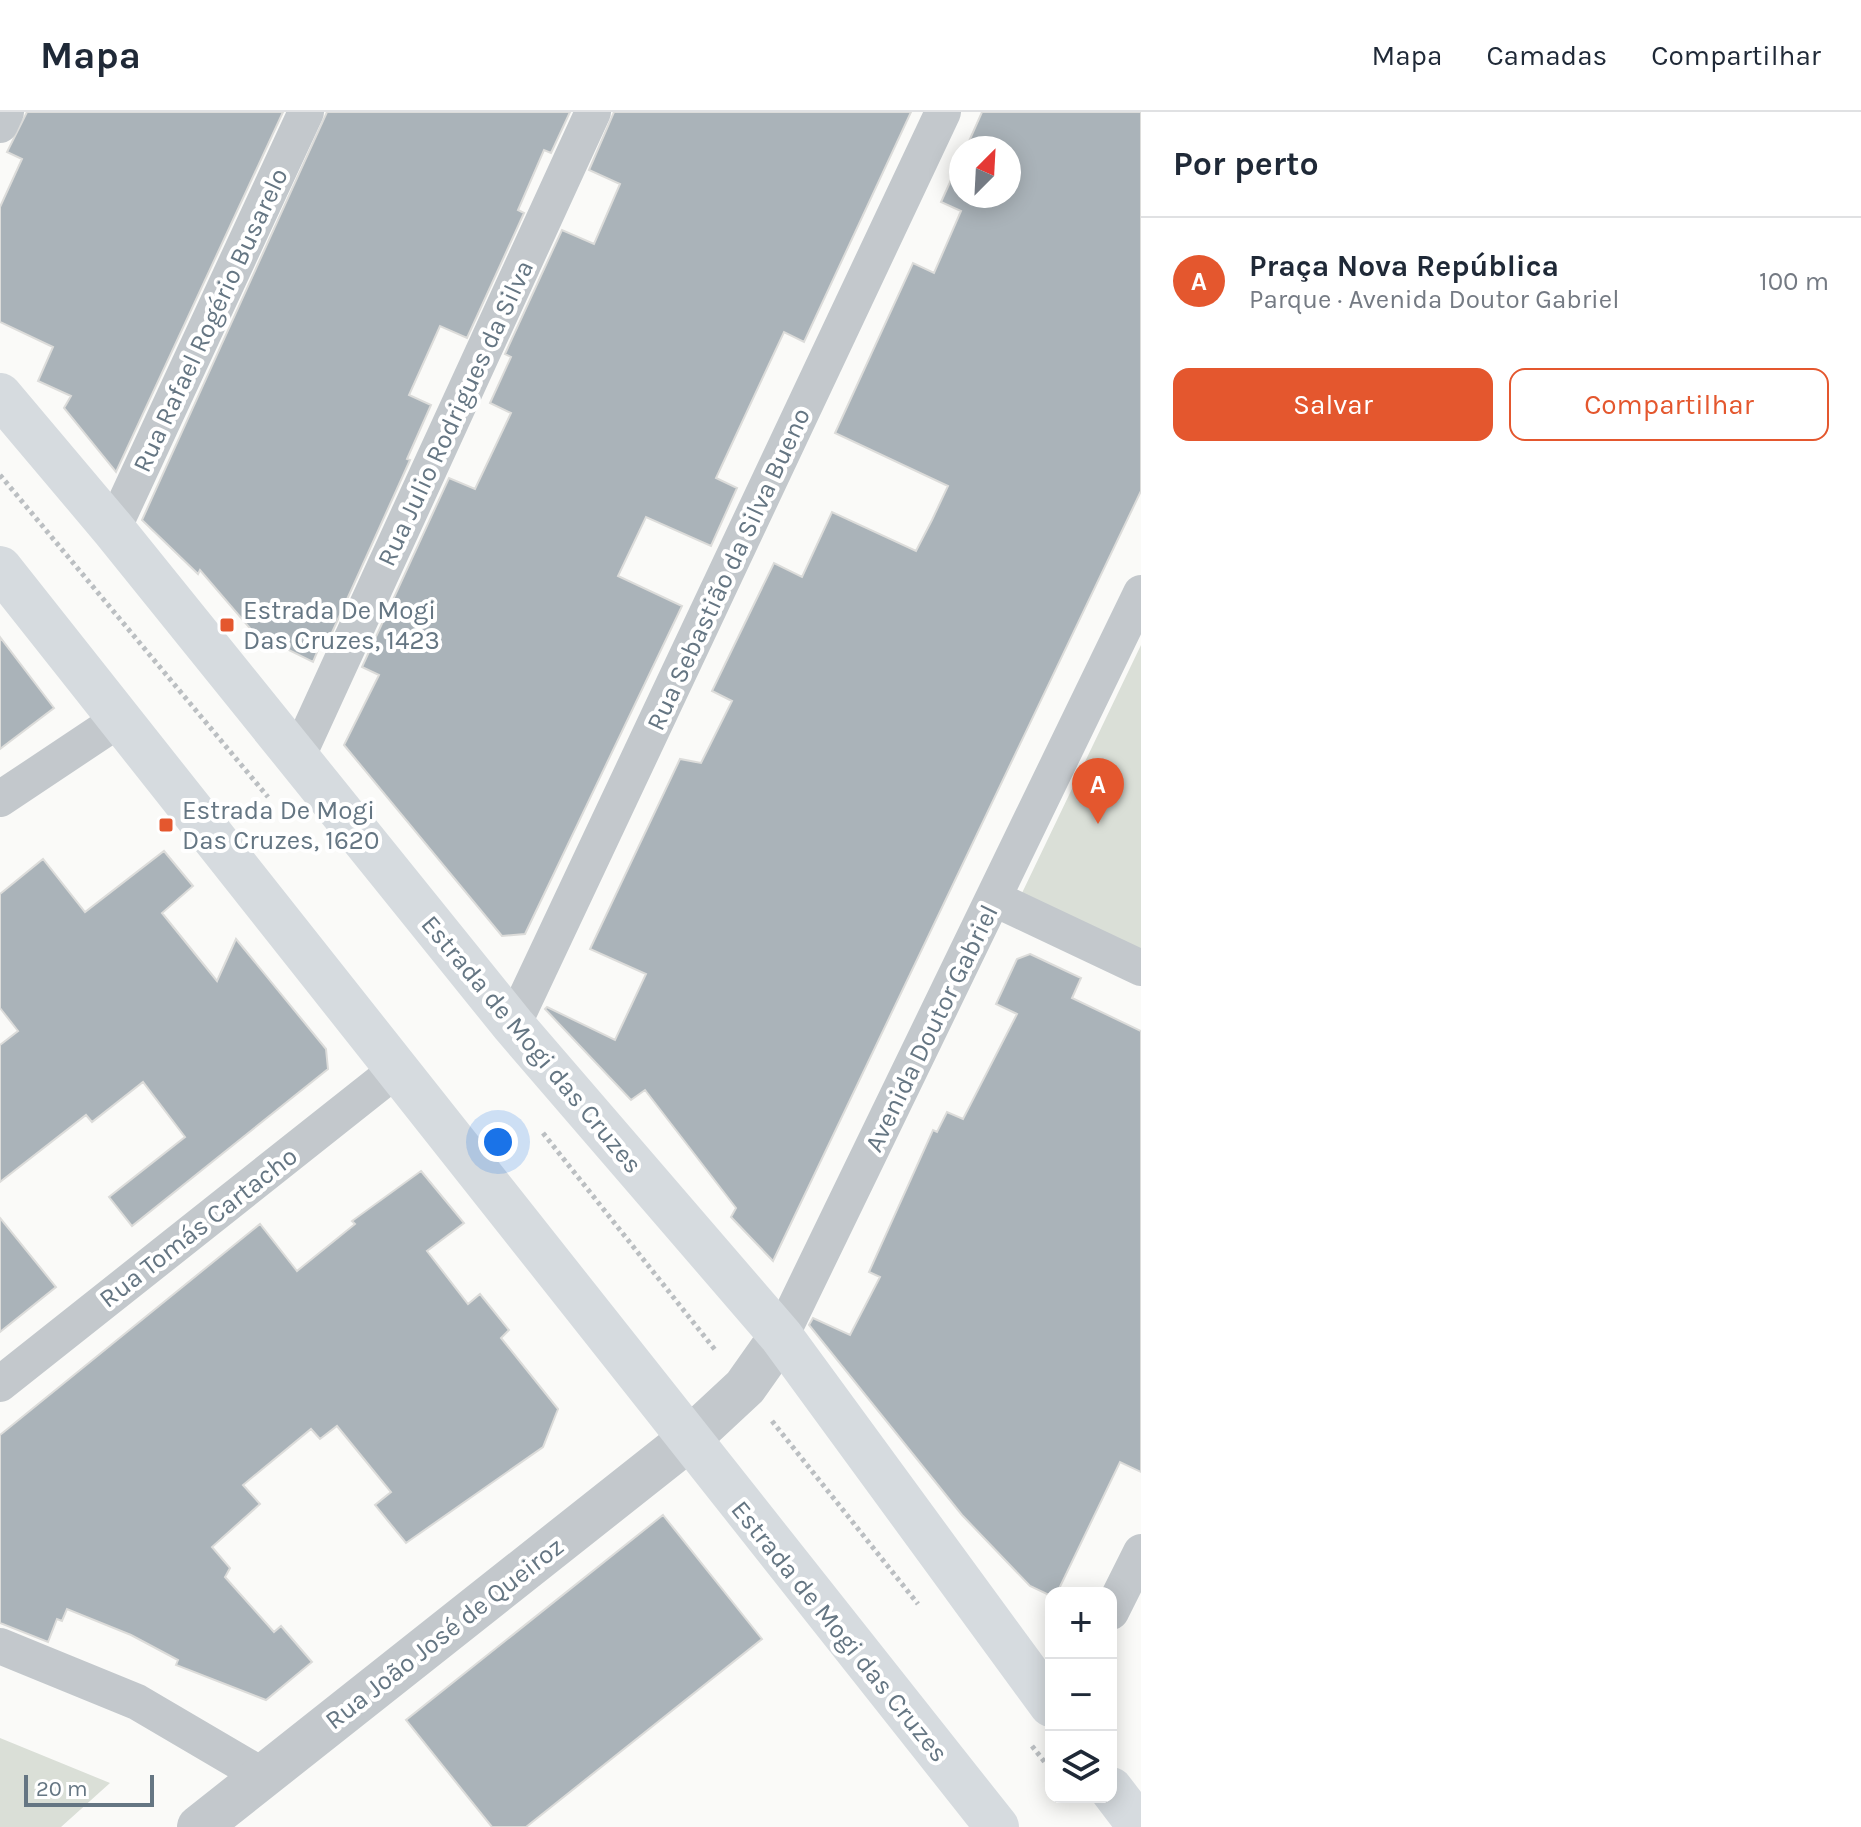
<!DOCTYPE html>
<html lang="pt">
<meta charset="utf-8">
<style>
:root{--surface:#fff;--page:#f6f6f7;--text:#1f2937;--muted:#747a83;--line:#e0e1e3;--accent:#e4572e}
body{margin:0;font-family:Karla,sans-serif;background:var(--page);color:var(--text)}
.controls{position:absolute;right:24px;bottom:24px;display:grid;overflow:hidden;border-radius:16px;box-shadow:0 4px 20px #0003}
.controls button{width:72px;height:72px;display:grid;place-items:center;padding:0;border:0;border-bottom:2px solid var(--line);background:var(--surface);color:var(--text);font:40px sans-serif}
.compass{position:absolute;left:949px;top:24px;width:72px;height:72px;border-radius:50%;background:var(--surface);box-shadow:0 4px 20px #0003;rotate:24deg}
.scale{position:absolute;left:24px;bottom:20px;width:130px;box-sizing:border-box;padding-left:8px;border:4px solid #657683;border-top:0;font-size:22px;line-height:28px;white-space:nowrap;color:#657683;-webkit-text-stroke:6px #fff;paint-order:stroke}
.you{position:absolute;left:498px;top:1030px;width:28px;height:28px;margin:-20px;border:6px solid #fff;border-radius:50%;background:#1a73e8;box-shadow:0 0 0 12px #1a73e833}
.badge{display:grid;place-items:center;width:52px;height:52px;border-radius:50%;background:var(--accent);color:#fff;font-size:26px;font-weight:700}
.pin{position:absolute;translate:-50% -66px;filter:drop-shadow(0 2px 4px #0008)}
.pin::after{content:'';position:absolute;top:42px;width:28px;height:24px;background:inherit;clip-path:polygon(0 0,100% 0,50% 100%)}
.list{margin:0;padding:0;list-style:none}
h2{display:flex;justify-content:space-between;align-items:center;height:104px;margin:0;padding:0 32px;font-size:34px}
h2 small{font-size:26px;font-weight:400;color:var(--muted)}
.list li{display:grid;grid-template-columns:52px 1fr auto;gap:24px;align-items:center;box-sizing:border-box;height:128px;padding:0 32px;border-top:2px solid var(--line)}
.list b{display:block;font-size:30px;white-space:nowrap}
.list p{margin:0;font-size:26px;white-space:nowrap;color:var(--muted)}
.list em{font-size:26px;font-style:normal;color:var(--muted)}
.actions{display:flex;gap:16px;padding:24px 32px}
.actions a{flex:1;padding:18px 0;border:2px solid var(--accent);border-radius:16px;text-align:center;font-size:28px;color:var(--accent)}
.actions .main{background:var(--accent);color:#fff}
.icon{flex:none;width:44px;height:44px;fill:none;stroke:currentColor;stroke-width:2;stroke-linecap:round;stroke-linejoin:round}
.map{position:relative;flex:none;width:1141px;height:1715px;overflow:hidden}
header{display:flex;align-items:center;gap:48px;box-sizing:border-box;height:112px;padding:0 40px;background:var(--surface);border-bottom:2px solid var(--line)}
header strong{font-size:38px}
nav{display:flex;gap:44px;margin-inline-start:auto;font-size:28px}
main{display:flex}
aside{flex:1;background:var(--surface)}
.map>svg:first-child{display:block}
</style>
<header>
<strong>Mapa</strong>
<nav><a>Mapa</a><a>Camadas</a><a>Compartilhar</a></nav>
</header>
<main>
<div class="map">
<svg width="1141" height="1715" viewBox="0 0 1141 1715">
<rect width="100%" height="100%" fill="#fafaf8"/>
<path fill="#dadfd7" d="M 1141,533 L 1141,837 L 1022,781 Z
M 0,1626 L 110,1671 L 61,1715 L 0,1715 Z"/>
<path fill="#aab3b9" stroke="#dcdcda" stroke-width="2" d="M 27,0 L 283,0 L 116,360 L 64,296 L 71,284 L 38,269 L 53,235 L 0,210 L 0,95 L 22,47 L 7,40 Z
M 327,0 L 570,0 L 551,41 L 544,38 L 518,98 L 524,101 L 467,226 L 440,214 L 409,283 L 431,293 L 407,347 L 410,348 L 325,536 L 320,533 L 313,550 L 254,521 L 200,458 L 198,462 L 142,408 Z
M 614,0 L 911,0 L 804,230 L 784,220 L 716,366 L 737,376 L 711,434 L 646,405 L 618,464 L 682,494 L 525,822 L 502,824 L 344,633 L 379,563 L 362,555 L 449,366 L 475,377 L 511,301 L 490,291 L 511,245 L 505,242 L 562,118 L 594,132 L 620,72 L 589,58 Z
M 982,0 L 1141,0 L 1141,379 L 773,1149 L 731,1105 L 736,1096 L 645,978 L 631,988 L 545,897 L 547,895 L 615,928 L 646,862 L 590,837 L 680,647 L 701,651 L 732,589 L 712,579 L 774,451 L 802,465 L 832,400 L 916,439 L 932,408 L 948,374 L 835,321 L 913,151 L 934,161 L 961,99 L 941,90 L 961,46 L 961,84 L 1009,84 L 1009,36 L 966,36 Z
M 0,525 L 54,596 L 0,637 Z
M 164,739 L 193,774 L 162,801 L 217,869 L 236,827 L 326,937 L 328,957 L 132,1114 L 109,1085 L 185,1025 L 143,970 L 92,1010 L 86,1003 L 0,1070 L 0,933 L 18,919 L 0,896 L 0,782 L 43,747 L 85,800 Z
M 1030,842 L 1081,866 L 1072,886 L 1141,919 L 1141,1360 L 1120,1350 L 1057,1481 L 1051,1484 L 1030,1474 L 962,1403 L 809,1213 L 813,1206 L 850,1223 L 880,1165 L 869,1160 L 933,1018 L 937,1020 L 947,1000 L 963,1007 L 1017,902 L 996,892 L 1017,847 Z
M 421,1059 L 464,1111 L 427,1139 L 468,1192 L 480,1182 L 509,1218 L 501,1226 L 558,1297 L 543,1335 L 406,1431 L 375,1393 L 391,1380 L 337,1314 L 320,1327 L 311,1317 L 243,1373 L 260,1392 L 212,1435 L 230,1456 L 225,1465 L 274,1520 L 281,1514 L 312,1550 L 266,1588 L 176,1553 L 178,1548 L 131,1523 L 67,1497 L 62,1509 L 57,1507 L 48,1530 L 0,1511 L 0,1323 L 260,1112 L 297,1159 L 355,1112 L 352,1109 Z
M 0,1106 L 56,1175 L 0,1220 Z
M 663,1403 L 762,1527 L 526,1715 L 492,1715 L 406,1608 Z"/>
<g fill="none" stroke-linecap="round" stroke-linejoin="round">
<path stroke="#bbbfc2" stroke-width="5" stroke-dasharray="4 4" stroke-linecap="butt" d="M 0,363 L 268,685
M 543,1021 L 716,1239
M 772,1309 L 918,1492
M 1032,1634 L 1051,1658"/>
<path stroke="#c3c8cc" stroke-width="36" d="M 0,13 L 6,0
M 113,417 L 306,0
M 297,646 L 593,0
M 0,687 L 120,607
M 995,787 L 1141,856
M 513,913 L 943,0
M 781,1224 L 1141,481
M 0,1272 L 396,958
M 1111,1500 L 1141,1440
M 0,1534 L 137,1590 L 263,1664"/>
<path stroke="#c3c8cc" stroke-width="44" d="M 199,1715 L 688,1328 L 745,1275 L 781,1224"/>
<path stroke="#d6dbdf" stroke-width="44" d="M 0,283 L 113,417 L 513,913 L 781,1224 L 1051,1593
M 0,456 L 997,1715
M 1111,1677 L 1140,1715"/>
</g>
<g fill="#e4572e" stroke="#fff" stroke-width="3">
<rect x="219" y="505" width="16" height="16" rx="4"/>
<rect x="158" y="705" width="16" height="16" rx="4"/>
</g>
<g text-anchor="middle" stroke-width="8" stroke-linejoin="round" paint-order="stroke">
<g font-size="26" fill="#657683" stroke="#fff">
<text transform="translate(210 208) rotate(-65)" y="9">Rua Rafael Rogério Busarelo</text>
<text transform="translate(455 301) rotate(-65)" y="9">Rua Julio Rodrigues da Silva</text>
<text transform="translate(728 457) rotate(-65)" y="9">Rua Sebastião da Silva Bueno</text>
<text transform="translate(931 916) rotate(-64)" y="9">Avenida Doutor Gabriel</text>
<text transform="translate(532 932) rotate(50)" y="9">Estrada de Mogi das Cruzes</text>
<text transform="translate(198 1115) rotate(-38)" y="9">Rua Tomás Cartacho</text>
<text transform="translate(840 1519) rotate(51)" y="9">Estrada de Mogi das Cruzes</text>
<text transform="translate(444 1521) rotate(-38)" y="9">Rua João José de Queiroz</text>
</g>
<g font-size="26" fill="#657683" stroke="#fff" text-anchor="start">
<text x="243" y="507">Estrada De Mogi<tspan x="243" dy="30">Das Cruzes, 1423</tspan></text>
<text x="182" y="707">Estrada De Mogi<tspan x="182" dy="30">Das Cruzes, 1620</tspan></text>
</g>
</g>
</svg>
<div class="controls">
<button>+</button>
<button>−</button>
<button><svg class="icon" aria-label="layers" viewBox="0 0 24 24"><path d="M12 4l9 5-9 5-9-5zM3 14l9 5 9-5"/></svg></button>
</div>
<svg class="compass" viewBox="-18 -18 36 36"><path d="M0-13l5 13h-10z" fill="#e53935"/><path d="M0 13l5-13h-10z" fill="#747a83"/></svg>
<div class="scale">20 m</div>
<div class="you"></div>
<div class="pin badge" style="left:1098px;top:712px">A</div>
</div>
<aside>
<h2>Por perto<small></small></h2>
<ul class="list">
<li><span class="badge">A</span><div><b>Praça Nova República</b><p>Parque · Avenida Doutor Gabriel</p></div><em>100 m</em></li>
</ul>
<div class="actions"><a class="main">Salvar</a><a>Compartilhar</a></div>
</aside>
</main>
